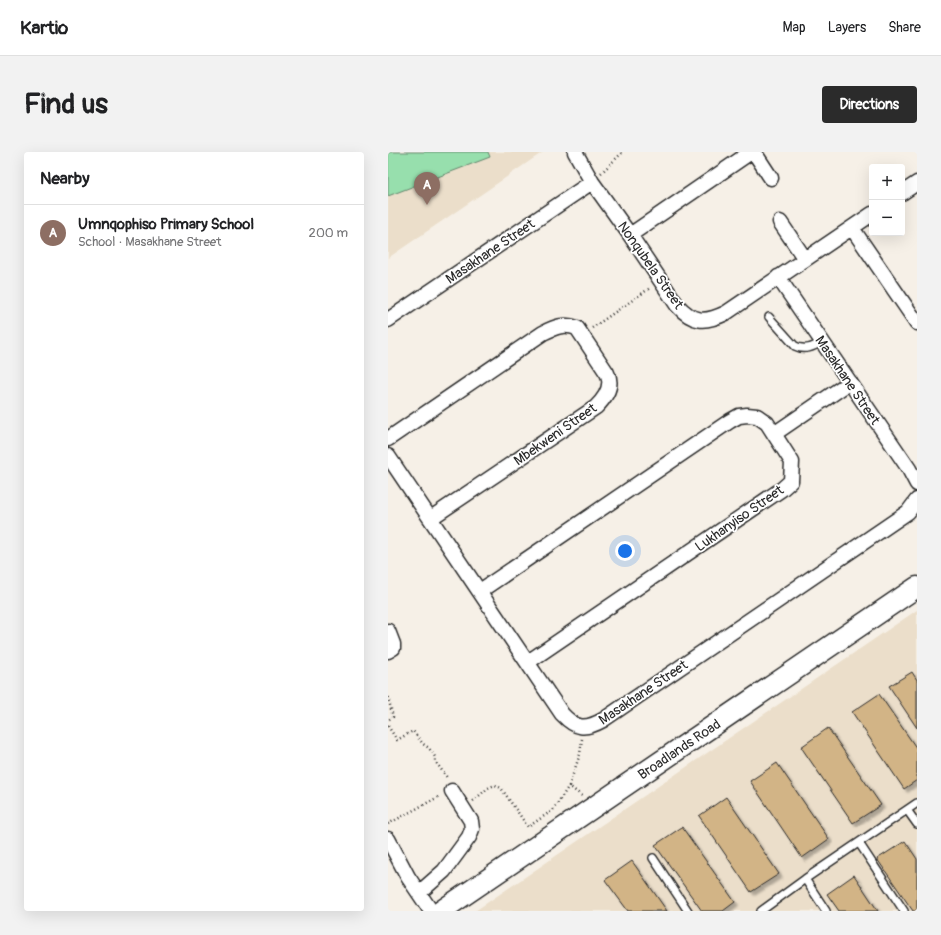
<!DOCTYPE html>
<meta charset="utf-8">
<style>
:root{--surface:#fff;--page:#f2f2f2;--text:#202124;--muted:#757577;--line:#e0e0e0;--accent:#2b2b2b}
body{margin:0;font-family:Pangolin,sans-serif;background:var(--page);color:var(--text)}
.controls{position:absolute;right:12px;top:12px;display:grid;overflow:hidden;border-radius:4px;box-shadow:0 4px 16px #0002}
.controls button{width:36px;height:36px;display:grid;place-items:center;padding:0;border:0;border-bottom:1px solid var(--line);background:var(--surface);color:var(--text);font:20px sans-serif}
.you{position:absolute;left:237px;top:399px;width:14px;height:14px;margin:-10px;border:3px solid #fff;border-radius:50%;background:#1a73e8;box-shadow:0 0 0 6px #1a73e833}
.badge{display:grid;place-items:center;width:26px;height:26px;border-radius:50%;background:var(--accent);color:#fff;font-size:13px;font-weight:700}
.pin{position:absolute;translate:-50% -33px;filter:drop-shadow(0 1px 2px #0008)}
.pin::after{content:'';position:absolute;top:21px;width:14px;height:12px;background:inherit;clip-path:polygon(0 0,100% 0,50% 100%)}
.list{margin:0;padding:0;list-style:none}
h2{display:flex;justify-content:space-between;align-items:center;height:52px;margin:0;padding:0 16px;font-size:17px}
h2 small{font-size:13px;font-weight:400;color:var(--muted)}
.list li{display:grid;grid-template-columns:26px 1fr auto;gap:12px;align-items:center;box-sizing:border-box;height:56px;padding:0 16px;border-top:1px solid var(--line)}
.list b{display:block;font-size:15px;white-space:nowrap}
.list p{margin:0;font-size:13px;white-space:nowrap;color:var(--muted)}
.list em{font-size:13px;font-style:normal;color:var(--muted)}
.map{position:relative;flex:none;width:529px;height:759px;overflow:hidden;border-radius:4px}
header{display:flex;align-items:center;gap:24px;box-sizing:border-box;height:56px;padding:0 20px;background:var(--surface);border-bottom:1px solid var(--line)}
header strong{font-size:19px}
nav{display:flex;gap:22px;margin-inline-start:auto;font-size:14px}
.intro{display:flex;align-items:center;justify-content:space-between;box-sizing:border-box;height:96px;padding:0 24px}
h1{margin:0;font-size:28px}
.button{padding:10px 18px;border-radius:4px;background:var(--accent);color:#fff;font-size:14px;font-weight:700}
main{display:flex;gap:24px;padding:0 24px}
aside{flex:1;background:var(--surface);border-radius:4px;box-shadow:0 4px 16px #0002}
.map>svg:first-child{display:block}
</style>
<header>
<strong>Kartio</strong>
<nav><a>Map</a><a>Layers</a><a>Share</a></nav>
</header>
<div class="intro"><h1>Find us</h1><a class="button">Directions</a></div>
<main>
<aside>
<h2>Nearby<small></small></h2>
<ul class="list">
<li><span class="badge" style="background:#8d6e63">A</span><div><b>Umnqophiso Primary School</b><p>School · Masakhane Street</p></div><em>200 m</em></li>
</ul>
</aside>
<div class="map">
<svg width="529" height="759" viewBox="0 0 529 759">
<defs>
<filter id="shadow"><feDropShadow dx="3.5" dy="3.5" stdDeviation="1" flood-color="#0004"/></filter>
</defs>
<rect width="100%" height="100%" fill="#f6f0e7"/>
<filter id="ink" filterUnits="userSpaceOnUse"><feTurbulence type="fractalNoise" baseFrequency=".025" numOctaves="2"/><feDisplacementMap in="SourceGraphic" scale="8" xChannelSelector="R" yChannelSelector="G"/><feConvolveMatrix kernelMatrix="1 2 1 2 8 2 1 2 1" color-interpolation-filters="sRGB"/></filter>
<g filter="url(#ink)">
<path fill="#ebdeca" d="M 0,0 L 155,0 L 0,106 Z
M 529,458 L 529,759 L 87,759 Z"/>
<path fill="#97dfad" stroke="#61856c" d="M 0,0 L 100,0 L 102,5 L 0,44 Z"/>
<path fill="#d2b486" stroke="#2b2b2b" filter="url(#shadow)" d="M 524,520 L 529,528 L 529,576 L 501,534 Z
M 491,542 L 529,597 L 529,628 L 516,637 L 464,560 Z
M 440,576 L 493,653 L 465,671 L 413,595 Z
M 389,611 L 441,687 L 414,706 L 362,629 Z
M 338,645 L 391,722 L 363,740 L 311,664 Z
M 294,675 L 347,750 L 335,759 L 314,759 L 267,693 Z
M 517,689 L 529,707 L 529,759 L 525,759 L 489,707 Z
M 244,709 L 279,759 L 240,759 L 217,728 Z
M 466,723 L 490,759 L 451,759 L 439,742 Z"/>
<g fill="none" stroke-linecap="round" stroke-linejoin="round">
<defs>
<path id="lane" d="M 381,165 L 407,194 C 417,199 425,195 434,190
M 519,658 L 529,672
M 471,691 L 516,759
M 265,706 L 300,759
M 417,727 L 438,759
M 373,759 L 417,727 L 529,651"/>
<path id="street" d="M 187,0 L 204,30 L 242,83 L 289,153 C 305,171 317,171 338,161 L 484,62
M 366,0 L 383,26
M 514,41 L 529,31
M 392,70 L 417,107
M 464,76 L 529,171
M 242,83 L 363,0
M 390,125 L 521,317 L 529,332
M 0,168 L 204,30
M 386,282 L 462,230
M 0,287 L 155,181 C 167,175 176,171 189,176 L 219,221 C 226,234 217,246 208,255 L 43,366
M 0,304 L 174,562 C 188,577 197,578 215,568 L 520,360 L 529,348
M 92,439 L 342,269 L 351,264 L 359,263 L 369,264 L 379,271 L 404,310 L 403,329 L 394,337 L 140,510
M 0,479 L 5,492 L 5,496 L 0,499
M 0,687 L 20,725 L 43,759
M 31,741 L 56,719 L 81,685 L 84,677 L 83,669 L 64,639"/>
<path id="secondary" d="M 53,759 L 529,435"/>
</defs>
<use href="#lane" stroke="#2b2b2b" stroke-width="10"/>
<use href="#street" stroke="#2b2b2b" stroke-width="17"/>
<use href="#secondary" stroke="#2b2b2b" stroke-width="23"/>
<path stroke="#2b2b2b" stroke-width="2.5" stroke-dasharray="1 3" stroke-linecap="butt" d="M 213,21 L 235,0
M 204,176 L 262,136
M 0,545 L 5,565 L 0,568
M 0,574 L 9,588 L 25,579 L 35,592 L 41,596 L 47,605 L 47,609 L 60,627
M 194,587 L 192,602 L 181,634 L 194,644
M 85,649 L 100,636 L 107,633 L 113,636 L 140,675 L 165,658 L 181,634
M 0,672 L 52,644"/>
<use href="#lane" stroke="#fff" stroke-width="7"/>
<use href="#street" stroke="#fff" stroke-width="14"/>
<use href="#secondary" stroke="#fff" stroke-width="20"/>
</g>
</g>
<g text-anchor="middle" stroke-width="3.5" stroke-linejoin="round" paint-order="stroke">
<g font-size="14" fill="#2b2b2b" stroke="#fff">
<text transform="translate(102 99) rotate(-34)" y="5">Masakhane Street</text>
<text transform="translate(263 113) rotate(55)" y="5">Nonqubela Street</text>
<text transform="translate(460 228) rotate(56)" y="5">Masakhane Street</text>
<text transform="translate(167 282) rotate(-35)" y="5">Mbekweni Street</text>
<text transform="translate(351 366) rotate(-35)" y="5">Lukhanyiso Street</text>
<text transform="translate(255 540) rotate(-34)" y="5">Masakhane Street</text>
<text transform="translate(291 597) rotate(-34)" y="5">Broadlands Road</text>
</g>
</g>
</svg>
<div class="controls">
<button>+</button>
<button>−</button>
</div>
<div class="you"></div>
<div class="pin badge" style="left:39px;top:53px;background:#8d6e63">A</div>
</div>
</main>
